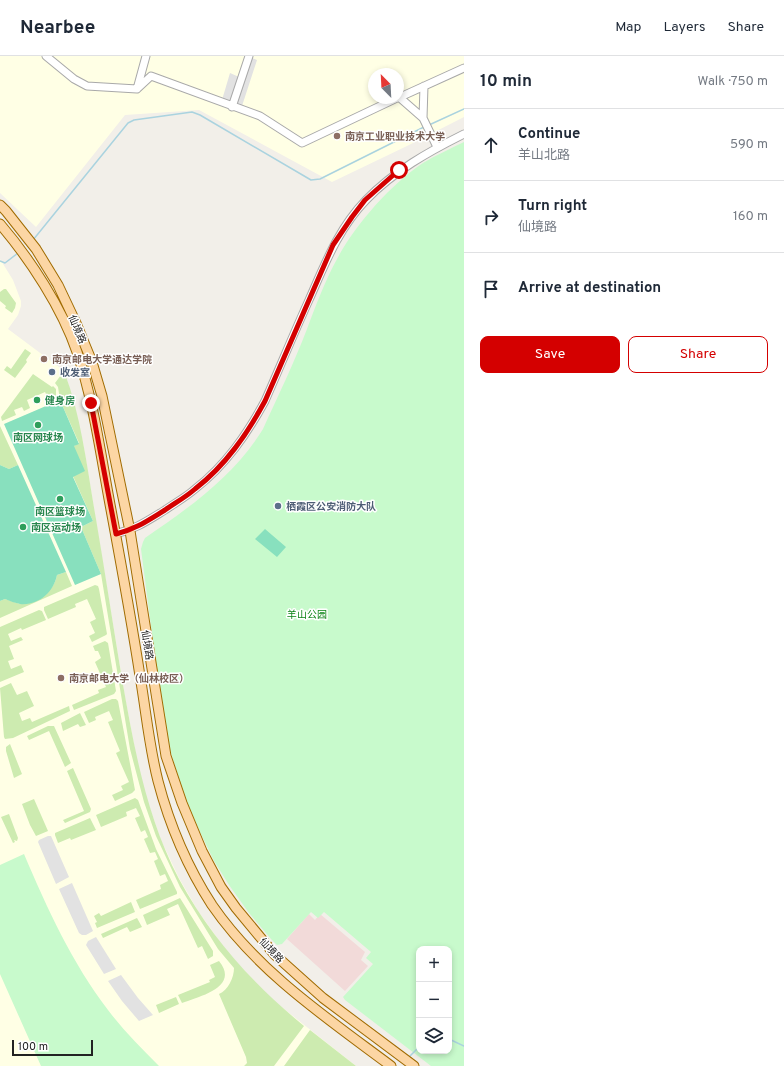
<!DOCTYPE html>
<meta charset="utf-8">
<style>
:root{--surface:#fff;--page:#f6f6f7;--text:#1f2937;--muted:#747a83;--line:#e0e1e3;--accent:#d40000}
body{margin:0;font-family:Overpass,"Noto Sans SC",sans-serif;background:var(--page);color:var(--text)}
.controls{position:absolute;right:12px;bottom:12px;display:grid;overflow:hidden;border-radius:8px;box-shadow:0 2px 6px #0003}
.controls button{width:36px;height:36px;display:grid;place-items:center;padding:0;border:0;border-bottom:1px solid var(--line);background:var(--surface);color:var(--text);font:20px sans-serif}
.compass{position:absolute;left:368px;top:12px;width:36px;height:36px;border-radius:50%;background:var(--surface);box-shadow:0 2px 6px #0003;rotate:336deg}
.scale{position:absolute;left:12px;bottom:10px;width:81px;box-sizing:border-box;padding-left:4px;border:2px solid #222;border-top:0;font-size:11px;line-height:14px;white-space:nowrap;color:#222;-webkit-text-stroke:3px #fff;paint-order:stroke}
.stop{position:absolute;width:12px;height:12px;margin:-9px;border:3px solid #d40000;border-radius:50%;background:#fff}
.stop.end{background:#d40000;border-color:#fff;box-shadow:0 1px 4px #0008}
.list{margin:0;padding:0;list-style:none}
h2{display:flex;justify-content:space-between;align-items:center;height:52px;margin:0;padding:0 16px;font-size:17px}
h2 small{font-size:13px;font-weight:400;color:var(--muted)}
.list li{display:grid;grid-template-columns:26px 1fr auto;gap:12px;align-items:center;box-sizing:border-box;height:72px;padding:0 16px;border-top:1px solid var(--line)}
.list b{display:block;font-size:15px;white-space:nowrap}
.list p{margin:0;font-size:13px;white-space:nowrap;color:var(--muted)}
.list em{font-size:13px;font-style:normal;color:var(--muted)}
.actions{display:flex;gap:8px;padding:12px 16px}
.actions a{flex:1;padding:9px 0;border:1px solid var(--accent);border-radius:8px;text-align:center;font-size:14px;color:var(--accent)}
.actions .main{background:var(--accent);color:#fff}
.icon{flex:none;width:22px;height:22px;fill:none;stroke:currentColor;stroke-width:2;stroke-linecap:round;stroke-linejoin:round}
.map{position:relative;flex:none;width:464px;height:1010px;overflow:hidden}
header{display:flex;align-items:center;gap:24px;box-sizing:border-box;height:56px;padding:0 20px;background:var(--surface);border-bottom:1px solid var(--line)}
header strong{font-size:19px}
nav{display:flex;gap:22px;margin-inline-start:auto;font-size:14px}
main{display:flex}
aside{flex:1;background:var(--surface)}
.map>svg:first-child{display:block}
</style>
<header>
<strong>Nearbee</strong>
<nav><a>Map</a><a>Layers</a><a>Share</a></nav>
</header>
<main>
<div class="map">
<svg width="464" height="1010" viewBox="0 0 464 1010">
<rect width="100%" height="100%" fill="#f2efe9"/>
<path fill="#f2dad9" d="M 309,858 L 315,864 L 320,858 L 365,896 L 361,904 L 368,910 L 345,935 L 287,883 Z"/>
<path fill="#ffffe5" fill-rule="evenodd" d="M 0,0 L 464,0 L 464,61 L 407,90 L 332,126 L 199,54 L 125,59 L 36,171 L 0,137 ZM 374,18 L 398,18 L 398,42 L 374,42 Z
M 0,203 L 13,224 L 21,245 L 21,250 L 18,259 L 8,273 L 63,314 L 68,327 L 83,386 L 125,641 L 137,704 L 144,735 L 161,784 L 179,822 L 198,855 L 223,890 L 237,907 L 274,945 L 356,1010 L 0,1010 Z"/>
<path fill="#cdebb0" d="M 4,233 L 6,233 L 16,247 L 15,252 L 12,257 L 5,252 L 6,250 L 0,245 L 0,236 Z
M 25,293 L 31,297 L 26,304 L 27,306 L 15,322 L 4,314 L 7,310 L 11,313 Z
M 64,315 C 82,362 87,413 96,463 C 105,516 113,569 122,623 C 134,691 146,760 179,823 C 211,882 252,927 304,970 L 274,1010 L 244,1010 L 247,1007 L 246,1001 L 219,938 C 228,934 234,922 234,912 L 218,893 L 180,831 L 156,780 L 144,746 L 130,693 L 101,518 L 81,471 L 93,465 L 73,420 L 74,390 L 79,387 L 60,344 L 58,331 L 55,327 Z
M 33,318 L 52,331 L 53,330 L 56,333 L 56,340 L 49,344 L 45,336 L 27,344 L 30,352 L 24,355 L 22,351 L 14,354 L 16,359 L 2,365 L 1,361 Z
M 0,370 L 18,409 L 9,413 L 0,409 Z
M 66,516 L 72,530 L 0,562 L 0,545 L 5,543 L 20,548 C 36,541 53,540 57,519 Z
M 95,529 L 98,530 L 99,533 L 107,578 L 106,579 L 92,586 L 89,580 L 95,577 L 90,566 L 96,563 L 87,543 L 75,548 L 76,551 L 48,563 L 44,554 L 44,551 Z
M 39,554 L 42,555 L 46,564 L 22,574 L 21,572 L 8,578 L 11,585 L 21,581 L 23,584 L 9,590 L 14,603 L 8,605 L 11,613 L 21,609 L 24,616 L 0,626 L 0,571 Z
M 105,585 L 108,587 L 116,635 L 114,638 L 74,654 L 72,649 L 99,637 L 98,634 L 106,631 L 95,606 L 101,602 L 98,595 L 95,595 L 93,590 Z
M 11,627 L 17,639 L 27,635 L 34,650 L 19,657 L 22,665 L 30,662 L 32,666 L 69,650 L 70,655 L 13,682 L 5,683 L 4,681 L 0,632 Z
M 112,643 L 116,643 L 118,645 L 135,734 L 132,737 L 115,745 L 112,739 L 123,734 L 121,730 L 129,726 L 116,697 L 120,695 L 108,666 L 113,664 L 109,655 L 95,661 L 96,664 L 89,667 L 84,656 Z
M 80,657 L 86,669 L 80,671 L 78,668 L 63,675 L 61,667 Z
M 48,670 L 54,670 L 71,707 L 65,711 L 49,675 L 29,684 L 27,680 Z
M 10,688 L 22,718 L 14,722 L 6,695 L 6,691 Z
M 73,712 L 91,753 L 90,756 L 65,767 L 63,764 L 84,755 L 67,715 Z
M 135,742 L 138,744 L 156,793 L 177,836 L 177,838 L 140,853 L 136,844 L 161,833 L 160,829 L 168,825 L 165,818 L 160,820 L 154,805 L 158,803 L 155,796 L 150,797 L 144,783 L 148,781 L 145,774 L 141,776 L 135,762 L 140,760 L 136,752 L 126,756 L 127,760 L 101,771 L 96,759 Z
M 34,743 L 48,775 L 36,780 L 30,769 L 22,748 Z
M 9,758 L 18,782 L 17,785 L 14,784 L 15,786 L 13,787 L 1,761 Z
M 90,762 L 96,774 L 71,784 L 70,782 L 58,787 L 55,779 L 55,777 Z
M 180,842 L 213,895 L 213,900 L 208,903 L 202,890 L 198,892 L 178,848 L 167,853 L 170,859 L 147,869 L 143,859 Z
M 131,846 L 135,856 L 97,872 L 95,867 L 97,866 L 94,860 L 99,857 L 101,860 Z
M 137,862 L 142,871 L 130,876 L 127,871 L 103,882 L 101,878 Z
M 219,905 C 240,931 200,940 182,947 L 178,939 L 210,926 L 209,924 L 215,921 L 210,909 Z
M 176,941 L 179,948 L 159,957 L 156,949 Z
M 310,974 L 356,1010 L 284,1010 Z"/>
<path fill="#c8facc" fill-rule="evenodd" d="M 464,86 L 464,1010 L 431,1010 L 345,944 L 343,941 L 373,908 L 366,902 L 371,896 L 324,856 L 318,862 L 311,856 L 282,888 L 277,889 L 271,883 L 249,857 L 229,829 L 214,805 L 199,774 L 185,742 L 165,678 L 141,493 L 143,486 L 145,482 C 190,451 234,420 263,373 C 278,340 294,307 307,273 C 316,249 325,225 337,203 C 355,169 391,128 423,107 C 436,99 450,93 464,86 ZM 419,893 L 449,893 L 449,995 L 419,995 Z
M 24,798 C 47,852 72,907 108,954 C 123,974 141,992 159,1010 L 41,1010 L 0,918 L 0,809 Z"/>
<path fill="#88e0be" d="M 60,344 L 79,388 L 74,390 L 85,415 L 73,421 L 93,465 L 81,471 L 101,518 L 75,529 L 4,368 Z
M 0,409 L 9,413 L 18,409 L 66,516 L 57,519 C 54,536 38,550 20,548 C 15,547 10,545 5,543 L 0,545 Z
M 265,473 L 286,491 L 277,501 L 255,483 Z"/>
<path fill="#e2e2e2" d="M 252,2 L 257,4 L 242,50 L 235,48 Z
M 230,17 L 239,21 L 232,48 L 222,44 Z
M 48,780 L 51,780 L 69,821 L 56,828 L 38,786 L 39,784 Z
M 72,827 L 93,875 L 86,879 L 82,879 L 79,877 L 59,833 Z
M 96,881 L 116,913 L 104,918 L 86,889 L 88,885 Z
M 121,919 L 138,942 L 153,959 L 139,965 L 122,945 L 108,925 Z"/>
<g fill="none" stroke-linecap="round" stroke-linejoin="round">
<path stroke="#aad3df" stroke-width="1.5" d="M 429,69 L 464,53
M 33,184 L 128,67 L 134,64 L 192,56 L 200,59 L 311,124 L 320,123 L 424,71
M 0,205 L 5,207 L 18,197
M 449,983 L 464,990
M 409,1001 L 419,991"/>
<defs>
<path id="minor" d="M 46,0 L 74,23 L 87,30 L 137,33 L 151,20 L 260,60 L 302,87 L 397,42
M 424,30 L 423,62 L 437,91
M 137,33 L 146,0
M 399,41 L 423,62
M 398,42 L 464,12
M 232,51 L 249,0
M 115,478 C 136,473 147,465 165,454 C 175,447 186,441 195,433 C 226,409 247,378 265,345 C 280,311 294,277 309,244 C 325,208 338,173 366,144 C 394,115 428,96 464,78"/>
<path id="major" d="M 0,149 L 6,155 L 36,193 L 58,229 L 76,267 L 92,306 L 102,340 L 130,475 L 166,700 L 182,747 L 202,795 L 221,831 L 236,852 L 275,899 L 323,942 L 414,1010
M 0,168 C 30,203 62,252 77,296 C 93,343 100,394 109,443 C 120,502 131,561 140,620 C 146,655 149,690 158,725 C 169,767 188,812 212,849 C 258,916 327,962 391,1010"/>
</defs>
<use href="#minor" stroke="#a9a9a9" stroke-width="9"/>
<use href="#major" stroke="#a06b00" stroke-width="11"/>
<use href="#minor" stroke="#fff" stroke-width="7"/>
<use href="#major" stroke="#fcd6a4" stroke-width="9"/>
</g>
<g fill="none" stroke-linecap="round" stroke-linejoin="round">
<path stroke="#d40000" stroke-width="5" d="M 91,347 L 116,478 C 136,473 147,465 165,454 C 175,447 186,441 195,433 C 226,409 247,378 265,345 L 333,189 L 352,161 L 365,144 L 399,114"/>
</g>
<g fill="#8d6e63" stroke="#fff" stroke-width="1.5">
<circle cx="337" cy="80" r="4"/>
<circle cx="44" cy="303" r="4"/>
<circle cx="61" cy="622" r="4"/>
</g>
<g fill="#5c6f8a" stroke="#fff" stroke-width="1.5">
<circle cx="52" cy="316" r="4"/>
<circle cx="278" cy="450" r="4"/>
</g>
<g fill="#2e9e5b" stroke="#fff" stroke-width="1.5">
<circle cx="37" cy="344" r="4"/>
<circle cx="38" cy="369" r="4"/>
<circle cx="60" cy="443" r="4"/>
<circle cx="23" cy="471" r="4"/>
</g>
<g text-anchor="middle" stroke-width="3" stroke-linejoin="round" paint-order="stroke">
<g font-size="10" font-weight="bold" fill="#785e54" stroke="#fff" text-anchor="start">
<text x="345" y="84">南京工业职业技术大学</text>
<text x="52" y="307">南京邮电大学通达学院</text>
<text x="69" y="626">南京邮电大学（仙林校区）</text>
</g>
<g font-size="10" fill="#222" stroke="#fff">
<text transform="translate(78 273) rotate(67)" y="4">仙境路</text>
<text transform="translate(148 589) rotate(81)" y="4">仙境路</text>
<text transform="translate(272 894) rotate(47)" y="4">仙境路</text>
</g>
<g font-size="10" font-weight="bold" fill="#4e5e75" stroke="#fff" text-anchor="start">
<text x="60" y="320">收发室</text>
<text x="286" y="454">栖霞区公安消防大队</text>
</g>
<g font-size="10" font-weight="bold" fill="#27864d" stroke="#fff" text-anchor="start">
<text x="45" y="348">健身房</text>
<text x="38" y="385" text-anchor="middle">南区网球场</text>
<text x="60" y="459" text-anchor="middle">南区篮球场</text>
<text x="31" y="475">南区运动场</text>
</g>
<g font-size="10" fill="#0c8416" stroke="#fff">
<text x="307" y="562">羊山公园</text>
</g>
</g>
</svg>
<div class="controls">
<button>+</button>
<button>−</button>
<button><svg class="icon" aria-label="layers" viewBox="0 0 24 24"><path d="M12 4l9 5-9 5-9-5zM3 14l9 5 9-5"/></svg></button>
</div>
<svg class="compass" viewBox="-18 -18 36 36"><path d="M0-13l5 13h-10z" fill="#e53935"/><path d="M0 13l5-13h-10z" fill="#747a83"/></svg>
<div class="scale">100 m</div>
<div class="stop" style="left:399px;top:114px"></div>
<div class="stop end" style="left:91px;top:347px"></div>
</div>
<aside>
<h2>10 min<small>Walk · 750 m</small></h2>
<ul class="list">
<li><svg class="icon" aria-label="ahead" viewBox="0 0 24 24"><path d="M12 20V5M6 11l6-6 6 6"/></svg><div><b>Continue</b><p>羊山北路</p></div><em>590 m</em></li>
<li><svg class="icon" aria-label="right" viewBox="0 0 24 24"><path d="M7 20v-9h11M14 6l5 5-5 5"/></svg><div><b>Turn right</b><p>仙境路</p></div><em>160 m</em></li>
<li><svg class="icon" aria-label="arrive" viewBox="0 0 24 24"><path d="M6 21V4h12l-3 4 3 4H6"/></svg><div><b>Arrive at destination</b></div></li>
</ul>
<div class="actions"><a class="main">Save</a><a>Share</a></div>
</aside>
</main>
